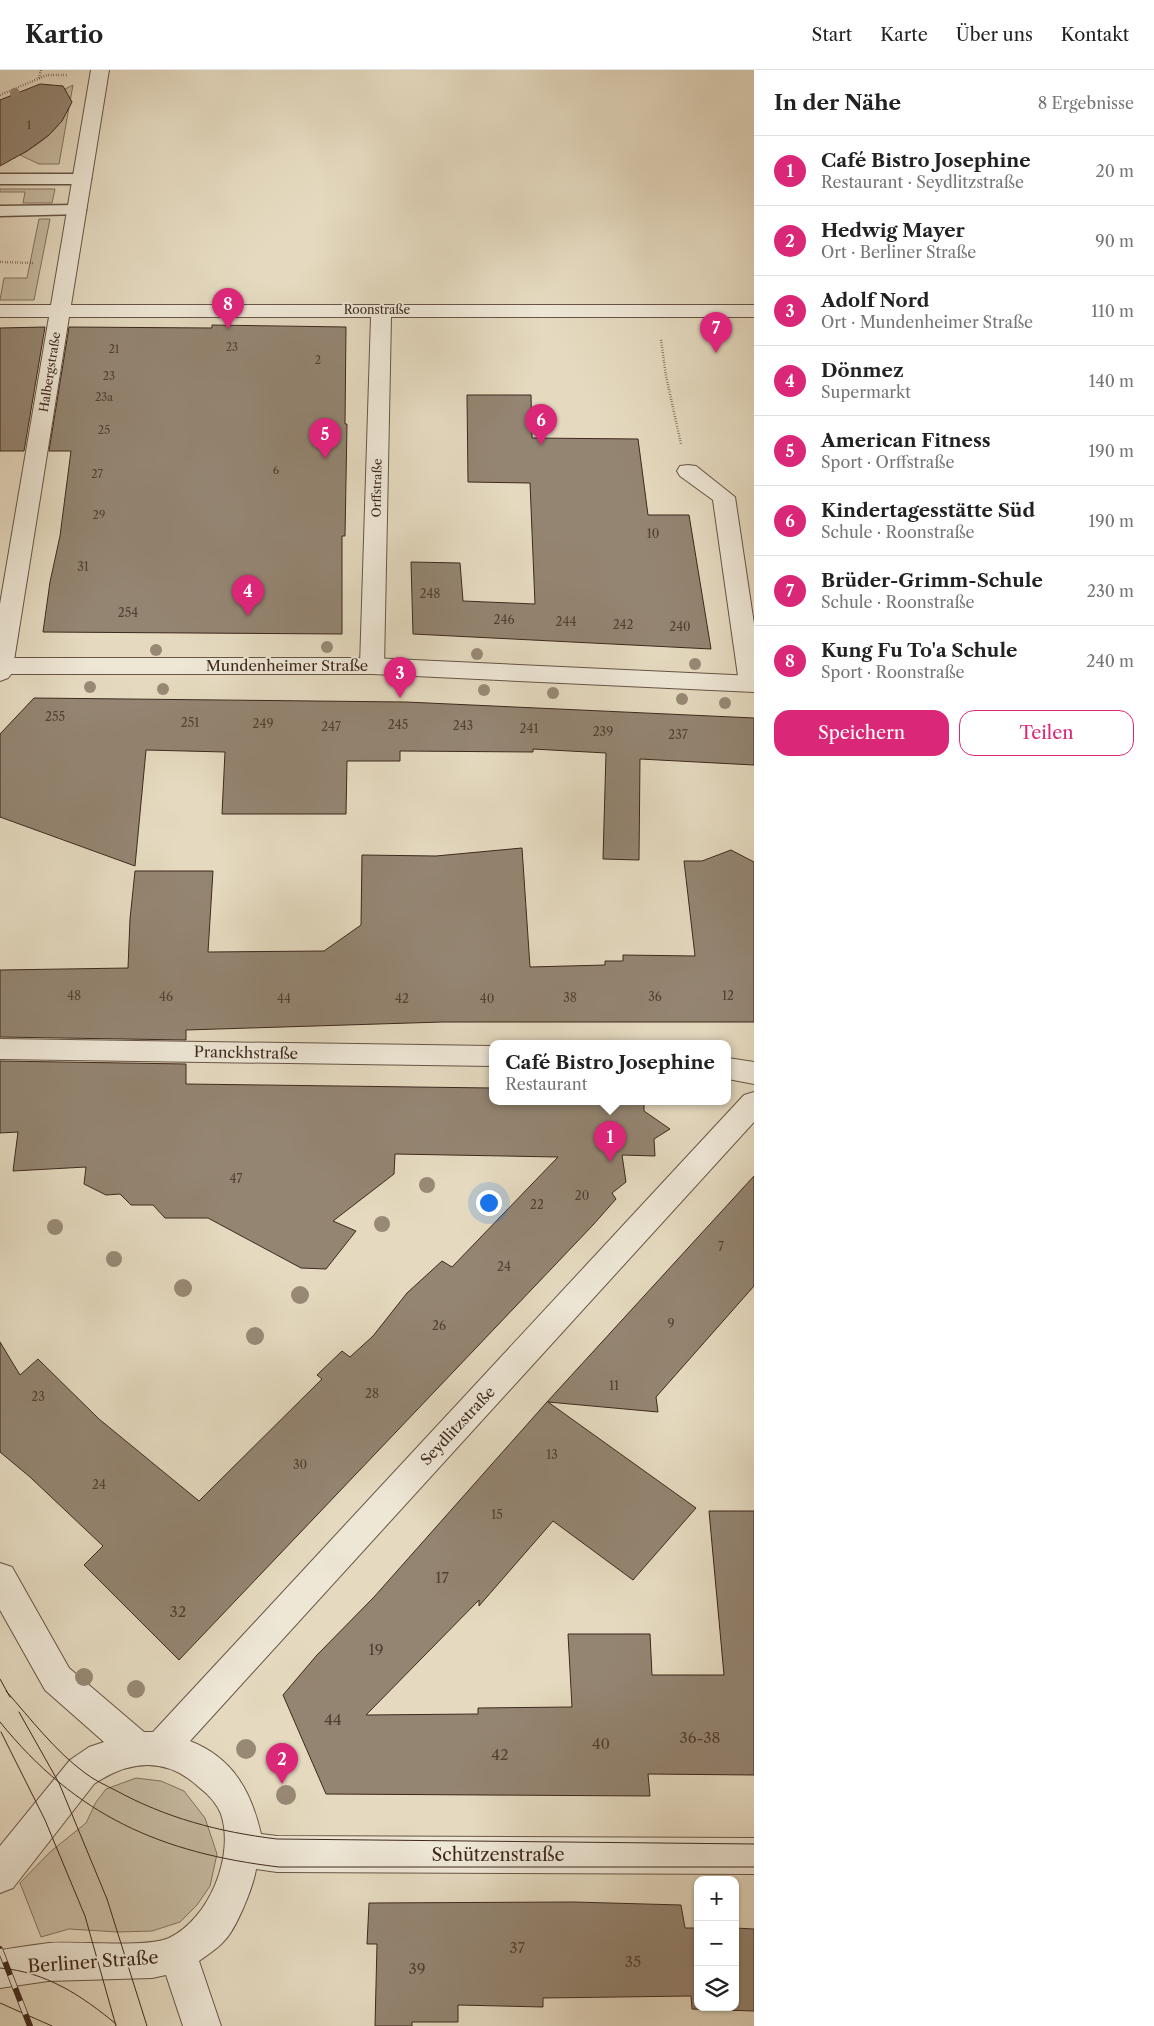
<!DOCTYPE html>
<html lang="de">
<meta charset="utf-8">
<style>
:root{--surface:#fff;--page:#f2f2f2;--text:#222;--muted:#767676;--line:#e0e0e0;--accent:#db2777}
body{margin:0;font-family:"Libre Caslon Text",serif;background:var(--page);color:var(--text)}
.controls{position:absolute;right:15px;bottom:15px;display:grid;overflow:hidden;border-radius:10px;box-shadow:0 1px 4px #0004}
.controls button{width:45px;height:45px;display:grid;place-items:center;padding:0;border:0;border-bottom:1px solid var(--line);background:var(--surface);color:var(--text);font:25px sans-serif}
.you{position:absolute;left:488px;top:1132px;width:18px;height:18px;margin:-12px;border:4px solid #fff;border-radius:50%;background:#1a73e8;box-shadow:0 0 0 8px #1a73e833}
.badge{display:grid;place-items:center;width:32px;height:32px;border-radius:50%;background:var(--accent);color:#fff;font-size:16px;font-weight:700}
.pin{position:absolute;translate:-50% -41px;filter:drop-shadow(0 1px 2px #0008)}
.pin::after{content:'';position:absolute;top:26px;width:18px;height:15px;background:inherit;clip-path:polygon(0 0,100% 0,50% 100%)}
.popup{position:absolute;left:489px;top:970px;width:242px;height:65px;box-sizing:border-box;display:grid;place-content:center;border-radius:10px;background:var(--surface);filter:drop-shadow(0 1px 4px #0005);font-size:16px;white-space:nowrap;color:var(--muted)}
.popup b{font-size:19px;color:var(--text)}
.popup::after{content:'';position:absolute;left:50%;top:100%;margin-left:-10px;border:10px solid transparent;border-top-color:var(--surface)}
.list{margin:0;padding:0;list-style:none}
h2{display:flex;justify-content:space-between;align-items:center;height:65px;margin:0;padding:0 20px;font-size:21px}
h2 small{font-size:16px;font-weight:400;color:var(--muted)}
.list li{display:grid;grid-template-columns:32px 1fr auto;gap:15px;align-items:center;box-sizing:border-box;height:70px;padding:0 20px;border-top:1px solid var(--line)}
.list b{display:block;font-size:19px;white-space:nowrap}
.list p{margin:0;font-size:16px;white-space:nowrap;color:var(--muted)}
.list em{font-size:16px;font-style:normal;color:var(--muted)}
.actions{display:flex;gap:10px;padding:15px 20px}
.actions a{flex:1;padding:11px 0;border:1px solid var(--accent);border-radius:15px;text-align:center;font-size:18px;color:var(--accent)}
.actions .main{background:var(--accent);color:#fff}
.icon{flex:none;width:28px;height:28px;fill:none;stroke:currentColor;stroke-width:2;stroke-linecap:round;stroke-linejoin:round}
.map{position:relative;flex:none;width:754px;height:1956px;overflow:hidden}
header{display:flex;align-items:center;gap:30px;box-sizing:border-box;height:70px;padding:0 25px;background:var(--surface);border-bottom:1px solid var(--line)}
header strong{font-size:24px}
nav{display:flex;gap:28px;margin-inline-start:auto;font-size:18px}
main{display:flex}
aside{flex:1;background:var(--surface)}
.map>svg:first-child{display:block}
</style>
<header>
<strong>Kartio</strong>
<nav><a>Start</a><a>Karte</a><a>Über uns</a><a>Kontakt</a></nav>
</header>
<main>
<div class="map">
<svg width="754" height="1956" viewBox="0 0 754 1956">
<rect width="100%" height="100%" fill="#e5dac0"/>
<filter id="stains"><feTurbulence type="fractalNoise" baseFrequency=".004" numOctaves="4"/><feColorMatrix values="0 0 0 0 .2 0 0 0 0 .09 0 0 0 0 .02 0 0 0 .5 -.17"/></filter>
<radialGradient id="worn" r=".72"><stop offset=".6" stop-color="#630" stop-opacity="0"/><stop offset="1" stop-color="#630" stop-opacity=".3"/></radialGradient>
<path fill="#c8bca4" stroke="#827260" d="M 73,15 L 59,94 L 39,94 L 20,85 C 42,73 77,48 65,19 Z
M 0,119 L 55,119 L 52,133 L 23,133 L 25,122 L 0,122 Z
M 39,149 L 50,149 L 34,230 L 0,230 L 4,208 L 27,208 Z
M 136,1708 L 161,1711 L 184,1721 L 205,1748 L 217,1784 L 210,1816 L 197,1835 L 180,1852 L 152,1861 L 118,1862 L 69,1859 L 41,1867 L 20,1813 L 50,1782 L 86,1753 L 96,1732 L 106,1719 Z"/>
<path fill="#948572" stroke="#3d291d" d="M 40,14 L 63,16 L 72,32 L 62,51 L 49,65 L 27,81 L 0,96 L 0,30 Z
M 212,255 L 346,257 L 345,354 L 347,354 L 345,466 L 342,466 L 342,564 L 43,562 L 50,512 L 60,466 L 71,381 L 49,381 L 69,257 L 212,258 Z
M 45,257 L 24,381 L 0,381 L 0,258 Z
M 467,325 L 531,325 L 532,368 L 638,369 L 648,445 L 689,445 L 711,579 L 413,564 L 411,492 L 460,493 L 463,531 L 535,534 L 530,413 L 468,412 Z
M 34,628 L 406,632 L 754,648 L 754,695 L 640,689 L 639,790 L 603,789 L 606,683 L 533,679 L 533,682 L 400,681 L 400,691 L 347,691 L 346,744 L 222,744 L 225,682 L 146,680 L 135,796 L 0,747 L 0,664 Z
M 522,778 L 530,897 L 605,895 L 605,891 L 623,891 L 623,885 L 695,886 L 684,791 L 702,791 L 731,780 L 754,792 L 754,952 L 442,952 L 186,960 L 186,970 L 0,967 L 0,900 L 128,898 L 130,849 L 135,801 L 213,801 L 208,882 L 324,881 L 361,855 L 362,785 L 436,786 Z
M 0,991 L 186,994 L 186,1014 L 492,1018 L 492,1031 L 644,1031 L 644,1041 L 670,1059 L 654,1069 L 655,1086 L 622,1085 L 626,1112 L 612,1123 L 616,1129 L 593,1155 L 179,1590 L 84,1495 L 103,1476 L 30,1407 L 0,1382 L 0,1272 L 20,1305 L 38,1289 L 99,1349 L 199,1431 L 322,1309 L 317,1305 L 342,1281 L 350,1287 L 373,1266 L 407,1223 L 442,1191 L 452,1197 L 558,1087 L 395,1084 L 394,1104 L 333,1151 L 356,1161 L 326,1199 L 301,1198 L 208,1148 L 165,1148 L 153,1135 L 131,1135 L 120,1124 L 106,1125 L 84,1114 L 86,1097 L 13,1101 L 18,1062 L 0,1063 Z
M 754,1106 L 754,1216 L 656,1327 L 658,1342 L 548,1332 L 696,1438 L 633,1510 L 553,1451 L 479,1536 L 479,1530 L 366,1645 L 478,1644 L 478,1638 L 572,1637 L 568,1564 L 650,1564 L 652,1605 L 724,1605 L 709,1441 L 754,1441 L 754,1705 L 648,1704 L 650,1726 L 326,1724 L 283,1625 L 317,1585 L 374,1527 L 547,1332 Z
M 574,1832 L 681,1835 L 685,1858 L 698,1858 L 698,1937 L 735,1937 L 735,1858 L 754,1859 L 754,1941 L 692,1939 L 691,1926 L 543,1928 L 543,1937 L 458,1935 L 458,1952 L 412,1952 L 412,1956 L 375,1956 L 377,1874 L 367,1874 L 369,1833 Z"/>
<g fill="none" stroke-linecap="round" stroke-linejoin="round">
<defs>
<path id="service" d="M 0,104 L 82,104 L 88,105 L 91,109 L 88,113 L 82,114 L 0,114 Z
M 77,135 L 83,136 L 86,140 L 83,144 L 0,146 L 0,136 Z"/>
<path id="minor" d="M 91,0 L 109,0 L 71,235 L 754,235 L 754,247 L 391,247 L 384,596 L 380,601 L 372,604 L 364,601 L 360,596 L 371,247 L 69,247 L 12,603 L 8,608 L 0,611 L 0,534 L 49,247 L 0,247 L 0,235 L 51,235 Z
M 688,395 L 696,396 L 735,427 L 754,554 L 754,620 L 743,618 L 739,613 L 713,430 L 680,406 L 677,401 L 680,396 Z
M 0,969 L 492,976 L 492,996 L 0,989 Z
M 728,988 L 754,992 L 754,1014 L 728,1009 Z
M 754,1022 L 754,1052 L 190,1671 C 233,1688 251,1721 261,1764 L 277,1766 L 754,1768 L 754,1804 L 277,1802 L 256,1799 C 254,1815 236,1860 224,1871 C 217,1879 207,1885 199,1891 L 221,1956 L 183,1956 L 166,1905 L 152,1908 L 48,1911 L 0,1918 L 0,1880 C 16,1878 32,1875 49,1873 C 77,1871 147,1878 169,1868 C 209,1849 235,1786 221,1744 C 217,1734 209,1725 200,1718 C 167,1687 131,1689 94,1714 L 13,1818 L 0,1823 L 0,1776 L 70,1690 L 89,1677 L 104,1672 L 45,1620 L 0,1540 L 0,1493 L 12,1497 L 69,1598 L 144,1662 L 153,1662 L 744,1025 Z"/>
<path id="tertiary" d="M 0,588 L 372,588 L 754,606 L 754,622 L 372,604 L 0,604 Z"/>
</defs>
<use href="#service" stroke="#675546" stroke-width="3"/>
<use href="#minor" stroke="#675546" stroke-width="2"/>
<use href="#tertiary" stroke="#675546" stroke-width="2"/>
<path stroke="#3d291d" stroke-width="2.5" stroke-dasharray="0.5 2" stroke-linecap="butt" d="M 39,8 L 41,0
M 0,25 L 47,5 L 68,5
M 0,192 L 34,193
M 661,270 L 666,306 L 681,374"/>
<use href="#service" fill="#eee7d6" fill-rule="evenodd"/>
<use href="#minor" fill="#eee7d6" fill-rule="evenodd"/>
<use href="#tertiary" fill="#eee7d6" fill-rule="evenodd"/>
<path stroke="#3d291d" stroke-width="1" d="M 0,1609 L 10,1627
M 6,1621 C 31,1649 54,1680 85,1703 C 94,1710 105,1715 115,1720 C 166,1748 219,1762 277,1769 L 754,1774
M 19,1642 L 59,1713 L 107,1829 L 147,1956
M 0,1652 C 76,1746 161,1783 279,1797 L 754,1797
M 1,1662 L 45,1750 L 85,1846 L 116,1956
M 0,1898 C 46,1902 81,1925 116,1954
M 0,1933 L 52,1956"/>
<defs>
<path id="rail" d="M 0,1879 L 30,1956"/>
</defs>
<use href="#rail" stroke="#3d291d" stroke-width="6"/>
<use href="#rail" stroke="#eee7d6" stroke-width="4.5" stroke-dasharray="14" stroke-linecap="butt"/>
</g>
<g fill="#988975">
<circle cx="15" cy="23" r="5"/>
<circle cx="327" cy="577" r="6"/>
<circle cx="156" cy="580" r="6"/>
<circle cx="477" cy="584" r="6"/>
<circle cx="695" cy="594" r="6"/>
<circle cx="90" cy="617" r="6"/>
<circle cx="163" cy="619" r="6"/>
<circle cx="484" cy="620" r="6"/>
<circle cx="553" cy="623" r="6"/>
<circle cx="682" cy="629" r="6"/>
<circle cx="725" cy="633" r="6"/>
<circle cx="427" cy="1115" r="8"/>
<circle cx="382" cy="1154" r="8"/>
<circle cx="55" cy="1157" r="8"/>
<circle cx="114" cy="1189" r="8"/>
<circle cx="183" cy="1218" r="9"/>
<circle cx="300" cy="1225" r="9"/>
<circle cx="255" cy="1266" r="9"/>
<circle cx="84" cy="1607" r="9"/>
<circle cx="136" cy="1619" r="9"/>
<circle cx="246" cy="1679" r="10"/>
<circle cx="286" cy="1725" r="10"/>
</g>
<g text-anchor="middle" stroke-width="4" stroke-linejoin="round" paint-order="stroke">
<g font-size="11" fill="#534032">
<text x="29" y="59">1</text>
<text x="232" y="281">23</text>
<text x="114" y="283">21</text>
<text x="318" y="294">2</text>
<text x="109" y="310">23</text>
<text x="104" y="331">23a</text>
<text x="104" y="364">25</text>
<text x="276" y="404">6</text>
<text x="97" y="408">27</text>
<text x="99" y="449">29</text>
</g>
<g font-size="12" fill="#3d291d" stroke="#eee7d6">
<text x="377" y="244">Roonstraße</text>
<text transform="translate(50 302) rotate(-81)" y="4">Halbergstraße</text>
<text transform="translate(377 418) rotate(-89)" y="4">Orffstraße</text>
</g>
<g font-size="12" fill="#534032">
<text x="653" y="468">10</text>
<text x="83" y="501">31</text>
<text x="430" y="528">248</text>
<text x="128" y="547">254</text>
<text x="504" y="554">246</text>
<text x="566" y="556">244</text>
<text x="623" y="559">242</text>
<text x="680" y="561">240</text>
<text x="55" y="651">255</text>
<text x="190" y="657">251</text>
<text x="263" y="658">249</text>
<text x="398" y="659">245</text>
<text x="463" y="660">243</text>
<text x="331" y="661">247</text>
<text x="529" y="663">241</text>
<text x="603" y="666">239</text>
<text x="678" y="669">237</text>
<text x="74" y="930">48</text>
<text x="728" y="930">12</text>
<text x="166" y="931">46</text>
<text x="655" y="931">36</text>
<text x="570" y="932">38</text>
<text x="284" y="933">44</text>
<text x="402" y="933">42</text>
<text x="487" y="933">40</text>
<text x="236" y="1113">47</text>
<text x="582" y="1130">20</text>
<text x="537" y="1139">22</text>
<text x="721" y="1181">7</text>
<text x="504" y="1201">24</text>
<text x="671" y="1258">9</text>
<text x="439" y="1260">26</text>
<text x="614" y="1320">11</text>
<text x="372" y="1328">28</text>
<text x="38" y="1331">23</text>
<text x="552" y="1389">13</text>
<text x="300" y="1399">30</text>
<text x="99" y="1419">24</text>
<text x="497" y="1449">15</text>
</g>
<g font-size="15" fill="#3d291d" stroke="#eee7d6">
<text x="287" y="601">Mundenheimer Straße</text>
<text transform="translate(246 983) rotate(1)" y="5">Pranckhstraße</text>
<text transform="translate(458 1356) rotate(-47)" y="5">Seydlitzstraße</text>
</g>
<g font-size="15" fill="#534032">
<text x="442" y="1513">17</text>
<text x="178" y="1547">32</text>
<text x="376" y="1585">19</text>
<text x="333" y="1655">44</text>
<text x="700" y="1673">36-38</text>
<text x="601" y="1679">40</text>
<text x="500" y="1690">42</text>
<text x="517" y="1883">37</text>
<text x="633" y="1897">35</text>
<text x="417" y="1904">39</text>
</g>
<g font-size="18" fill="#3d291d" stroke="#eee7d6">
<text x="498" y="1791">Schützenstraße</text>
<text transform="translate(93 1892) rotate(-4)" y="6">Berliner Straße</text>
</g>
</g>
<rect width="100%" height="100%" filter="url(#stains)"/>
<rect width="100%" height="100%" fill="url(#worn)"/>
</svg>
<div class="controls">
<button>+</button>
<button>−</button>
<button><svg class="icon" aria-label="layers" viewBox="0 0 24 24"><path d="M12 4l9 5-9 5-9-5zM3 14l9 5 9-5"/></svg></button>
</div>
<div class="you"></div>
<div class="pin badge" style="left:610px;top:1092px">1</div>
<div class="popup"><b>Café Bistro Josephine</b>Restaurant</div>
<div class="pin badge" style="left:282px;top:1714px">2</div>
<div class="pin badge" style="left:400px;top:628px">3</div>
<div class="pin badge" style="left:248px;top:546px">4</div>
<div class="pin badge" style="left:325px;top:389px">5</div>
<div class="pin badge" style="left:541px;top:375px">6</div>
<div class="pin badge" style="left:716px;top:283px">7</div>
<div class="pin badge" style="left:228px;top:259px">8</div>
</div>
<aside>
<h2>In der Nähe<small>8 Ergebnisse</small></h2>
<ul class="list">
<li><span class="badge">1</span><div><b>Café Bistro Josephine</b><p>Restaurant · Seydlitzstraße</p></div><em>20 m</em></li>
<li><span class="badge">2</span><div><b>Hedwig Mayer</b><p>Ort · Berliner Straße</p></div><em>90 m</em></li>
<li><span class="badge">3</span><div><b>Adolf Nord</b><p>Ort · Mundenheimer Straße</p></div><em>110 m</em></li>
<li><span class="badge">4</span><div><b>Dönmez</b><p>Supermarkt</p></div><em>140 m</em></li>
<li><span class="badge">5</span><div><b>American Fitness</b><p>Sport · Orffstraße</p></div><em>190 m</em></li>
<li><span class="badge">6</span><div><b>Kindertagesstätte Süd</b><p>Schule · Roonstraße</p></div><em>190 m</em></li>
<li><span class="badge">7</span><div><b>Brüder-Grimm-Schule</b><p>Schule · Roonstraße</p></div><em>230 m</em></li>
<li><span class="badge">8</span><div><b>Kung Fu To'a Schule</b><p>Sport · Roonstraße</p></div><em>240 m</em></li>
</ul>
<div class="actions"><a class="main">Speichern</a><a>Teilen</a></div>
</aside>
</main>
